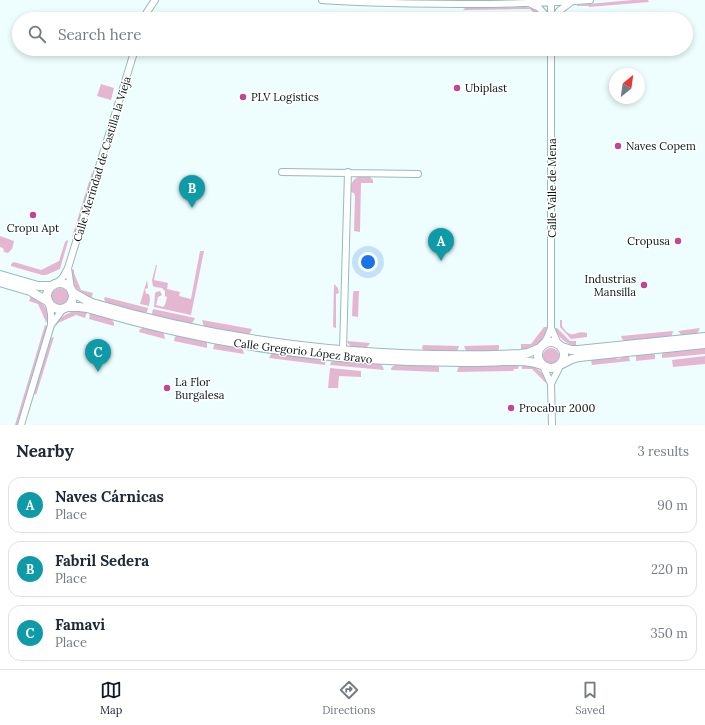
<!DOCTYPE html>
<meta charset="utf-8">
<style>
:root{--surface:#fff;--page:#f2f2f3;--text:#1f2937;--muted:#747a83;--line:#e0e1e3;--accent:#111827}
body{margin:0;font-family:Lora,serif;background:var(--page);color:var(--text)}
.compass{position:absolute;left:609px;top:68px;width:36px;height:36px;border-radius:50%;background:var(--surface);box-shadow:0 2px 6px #0003;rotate:29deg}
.you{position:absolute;left:368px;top:262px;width:14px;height:14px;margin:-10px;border:3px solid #fff;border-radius:50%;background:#1a73e8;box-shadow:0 0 0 6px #1a73e833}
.badge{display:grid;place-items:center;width:26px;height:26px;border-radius:50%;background:var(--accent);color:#fff;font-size:13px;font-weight:700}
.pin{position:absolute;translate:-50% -33px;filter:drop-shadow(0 1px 2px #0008)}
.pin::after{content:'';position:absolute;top:21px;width:14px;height:12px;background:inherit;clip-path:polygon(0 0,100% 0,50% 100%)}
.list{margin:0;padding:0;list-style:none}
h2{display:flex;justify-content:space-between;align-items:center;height:52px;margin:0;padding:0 16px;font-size:17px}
h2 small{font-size:13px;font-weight:400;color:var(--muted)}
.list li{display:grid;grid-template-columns:26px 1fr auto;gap:12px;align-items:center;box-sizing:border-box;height:56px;margin:0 8px 8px;padding:0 8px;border:1px solid var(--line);border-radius:12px}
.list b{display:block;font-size:15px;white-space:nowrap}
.list p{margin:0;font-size:13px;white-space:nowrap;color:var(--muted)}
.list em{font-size:13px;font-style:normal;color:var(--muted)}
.icon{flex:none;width:22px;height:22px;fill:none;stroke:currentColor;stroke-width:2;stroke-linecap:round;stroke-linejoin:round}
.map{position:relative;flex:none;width:705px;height:425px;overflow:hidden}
.search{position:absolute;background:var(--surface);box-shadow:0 2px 6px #0003;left:12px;right:12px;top:12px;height:44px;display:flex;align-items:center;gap:10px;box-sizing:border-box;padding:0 14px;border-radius:22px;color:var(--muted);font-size:15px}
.sheet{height:244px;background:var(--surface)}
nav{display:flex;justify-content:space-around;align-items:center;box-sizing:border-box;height:56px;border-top:1px solid var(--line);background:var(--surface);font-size:11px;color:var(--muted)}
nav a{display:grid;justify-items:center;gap:2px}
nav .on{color:var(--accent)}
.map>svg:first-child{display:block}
</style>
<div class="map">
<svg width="705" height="425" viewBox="0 0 705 425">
<rect width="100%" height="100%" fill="#eefdfd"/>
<path fill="#e5b6d2" d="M 633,0 L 648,0 L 649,2 L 589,7 L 589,6 L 577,6 L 577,5 Z
M 526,7 C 536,8 540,12 545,19 L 540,19 L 530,9 L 463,10 L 465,8 Z
M 101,84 L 114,88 L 111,100 L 97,96 Z
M 92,172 L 93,176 L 75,236 L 72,237 Z
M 360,176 L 370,177 L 373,180 L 373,183 L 361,183 L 360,232 L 354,231 L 355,196 L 354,193 L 350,192 C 351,184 352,179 360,176 Z
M 0,236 L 14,241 L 12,249 L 8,253 L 4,252 L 3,248 L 0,247 Z
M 67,240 L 68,241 L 60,269 L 46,275 L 42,275 L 11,266 L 11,264 L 14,262 L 41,270 L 59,261 L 65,242 Z
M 200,251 L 204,251 L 191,315 L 154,307 L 155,294 L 156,292 L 160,291 L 162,295 L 158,297 L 156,305 L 163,307 L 165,305 L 167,297 L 165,296 L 165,291 L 162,288 L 155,287 L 153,286 L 152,280 L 156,265 L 157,265 L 154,280 L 168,283 L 167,289 L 180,292 L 179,296 L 191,299 Z
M 72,269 L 74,270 L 74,273 L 81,290 L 93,293 L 91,299 C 78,292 69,285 72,269 Z
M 147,280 L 148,288 L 145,289 L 146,294 L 149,294 L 150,299 L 149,306 L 140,304 Z
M 334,284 L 338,288 L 339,293 L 336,294 L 336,328 L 333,327 Z
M51 297a9 9 0 1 1 18 0a9 9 0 1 1-18 0Z
M 354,291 L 359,291 L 358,317 L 352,316 L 353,293 Z
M 31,296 C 43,302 49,308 48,322 L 46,322 L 38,304 L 29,301 Z
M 105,297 L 148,308 L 147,312 L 144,313 L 106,303 L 104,299 Z
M 153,309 L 195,318 L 193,322 L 190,324 L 153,316 L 152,313 Z
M 71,312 L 87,312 L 85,318 L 76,315 L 58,323 L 57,325 L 55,324 C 60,318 64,315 71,312 Z
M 90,313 L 112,319 L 114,323 L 114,326 L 89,319 Z
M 202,320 L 252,329 L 249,335 L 204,327 Z
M 560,320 L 562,320 L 562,326 C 572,342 575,329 587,333 L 587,337 L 571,339 L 560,327 Z
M 45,325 L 47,326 L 17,425 L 15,425 Z
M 544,327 L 548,327 C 545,342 536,349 521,350 L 521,344 L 531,344 Z
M 143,328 L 163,332 L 164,334 L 165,339 L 139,332 L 140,329 Z
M 554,328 L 557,328 L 570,341 L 576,341 L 576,346 C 565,344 559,338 554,328 Z
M 700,328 L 697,334 L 682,336 L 678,331 Z
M 673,331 L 672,335 L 670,337 L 627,342 L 622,339 L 621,336 Z
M 177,335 L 206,341 L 207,343 L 207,348 L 174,341 L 175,337 Z
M 54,337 L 36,395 L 34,393 L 51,338 Z
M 347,341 L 370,343 L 368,346 L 365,348 C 358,348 350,349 347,341 Z
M 216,343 L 241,348 L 243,350 L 244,354 L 213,349 L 214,345 Z
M 423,345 L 459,346 L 457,352 L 424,351 L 422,348 Z
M 499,345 L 499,349 L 497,351 L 468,352 L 466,351 L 464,346 Z
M543 356a8 8 0 1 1 16 0a8 8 0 1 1-16 0Z
M 705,348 L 705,354 L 662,358 L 662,354 L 665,352 Z
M 272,352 L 322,359 C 324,361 326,362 325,365 L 269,358 Z
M 653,353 L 655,354 L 655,359 L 636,361 L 636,356 L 638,355 Z
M 622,356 L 627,356 L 629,357 L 630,361 L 592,365 L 591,361 L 593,359 L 616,357 L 617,359 L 622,358 Z
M 705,356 L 705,364 L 673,367 L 672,360 Z
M 334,360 L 378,363 L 382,365 L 384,370 L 330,365 L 331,362 Z
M 398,364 L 437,366 L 439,367 L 439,372 L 391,370 C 391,366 395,365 398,364 Z
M 519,365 L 518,369 L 514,369 L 513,371 L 457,372 L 458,368 L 460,366 Z
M 522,365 C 535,365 543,370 547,383 L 545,382 L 532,369 L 522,369 Z
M 330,368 L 361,371 L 361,377 L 339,376 L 338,388 L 328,388 Z"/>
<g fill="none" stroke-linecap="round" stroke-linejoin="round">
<defs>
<path id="street" d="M 322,0 C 377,4 432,4 486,4 C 521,3 555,3 590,0
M 529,3 L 539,8 L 549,19
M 144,19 L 147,12 L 155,0
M 551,19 L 551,0
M 553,19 L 559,11 L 571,2
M 282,172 L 418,174
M 68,268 L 71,289
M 56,284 L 63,277 L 68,268 L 135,49
M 51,325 L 63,309
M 551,328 L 558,344
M 542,346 L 547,338 L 551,328 L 551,49
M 343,350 L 348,172
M 543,366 L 551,384
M 21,425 L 51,325 L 51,314 L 49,304
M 552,425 L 551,384 L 560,366"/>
<path id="secondary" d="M 0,275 L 38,286 L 51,286
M 0,282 L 30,291 L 47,301
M47 296a13 13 0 1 1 26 0a13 13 0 1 1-26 0Z
M 72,292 L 84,299 L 92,303 C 230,344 376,360 520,354 L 528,353 L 540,348
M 68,307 L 79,307 L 87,308 C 178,335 272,353 367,359 C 399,361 431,362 463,362 C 477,362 490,362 503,361 C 517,361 528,360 542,365
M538 355a13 13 0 1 1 26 0a13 13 0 1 1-26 0Z
M 562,347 L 571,350 L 578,350 L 705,337
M 562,364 L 572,359 L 579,357 L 705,344"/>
</defs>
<use href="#street" stroke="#96bbbc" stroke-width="8"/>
<use href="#secondary" stroke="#96bbbc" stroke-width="10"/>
<use href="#street" stroke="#fff" stroke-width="6"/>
<use href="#secondary" stroke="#fff" stroke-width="8"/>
</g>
<g fill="#c04698" stroke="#fff" stroke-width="1.5">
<circle cx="457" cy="88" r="4"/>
<circle cx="243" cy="97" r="4"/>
<circle cx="618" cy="146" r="4"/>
<circle cx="33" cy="215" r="4"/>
<circle cx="678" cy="241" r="4"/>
<circle cx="644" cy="285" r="4"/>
<circle cx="167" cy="388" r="4"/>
<circle cx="511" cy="408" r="4"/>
</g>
<g text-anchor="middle" stroke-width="3" stroke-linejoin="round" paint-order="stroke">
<g font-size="11" fill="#071415" stroke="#fff" text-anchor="start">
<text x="465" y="92">Ubiplast</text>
<text x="251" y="101">PLV Logistics</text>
<text x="626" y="150">Naves Copem</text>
<text x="33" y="232" text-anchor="middle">Cropu Apt</text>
<text x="670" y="245" text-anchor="end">Cropusa</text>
<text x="636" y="283" text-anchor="end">Industrias<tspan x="636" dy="13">Mansilla</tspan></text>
<text x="175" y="386">La Flor<tspan x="175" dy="13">Burgalesa</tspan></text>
<text x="519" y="412">Procabur 2000</text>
</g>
<g font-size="11" fill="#071415" stroke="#fff">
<text transform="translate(102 159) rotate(-73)" y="4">Calle Merindad de Castilla la Vieja</text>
<text transform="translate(552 188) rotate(-90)" y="4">Calle Valle de Mena</text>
<text transform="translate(303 351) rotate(7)" y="4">Calle Gregorio López Bravo</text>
</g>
</g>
</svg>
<svg class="compass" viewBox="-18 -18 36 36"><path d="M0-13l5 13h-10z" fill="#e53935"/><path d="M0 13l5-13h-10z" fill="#747a83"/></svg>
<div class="you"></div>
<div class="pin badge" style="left:441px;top:261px;background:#0f9aa8">A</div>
<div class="pin badge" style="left:192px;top:208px;background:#0f9aa8">B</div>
<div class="pin badge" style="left:98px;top:372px;background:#0f9aa8">C</div>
<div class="search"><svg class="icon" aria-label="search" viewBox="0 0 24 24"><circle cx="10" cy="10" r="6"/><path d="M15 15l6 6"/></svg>Search here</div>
</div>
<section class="sheet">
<h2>Nearby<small>3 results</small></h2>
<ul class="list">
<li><span class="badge" style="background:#0f9aa8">A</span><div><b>Naves Cárnicas</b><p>Place</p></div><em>90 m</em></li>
<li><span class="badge" style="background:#0f9aa8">B</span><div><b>Fabril Sedera</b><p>Place</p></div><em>220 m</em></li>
<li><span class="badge" style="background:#0f9aa8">C</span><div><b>Famavi</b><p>Place</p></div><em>350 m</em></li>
</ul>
</section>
<nav>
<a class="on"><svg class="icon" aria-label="map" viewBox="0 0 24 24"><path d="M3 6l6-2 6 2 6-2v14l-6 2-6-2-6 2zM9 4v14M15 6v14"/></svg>Map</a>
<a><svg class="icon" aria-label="directions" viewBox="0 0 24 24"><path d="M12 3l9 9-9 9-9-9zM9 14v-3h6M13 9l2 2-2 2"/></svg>Directions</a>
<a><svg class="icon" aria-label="saved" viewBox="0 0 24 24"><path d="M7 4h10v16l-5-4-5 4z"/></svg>Saved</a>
</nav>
